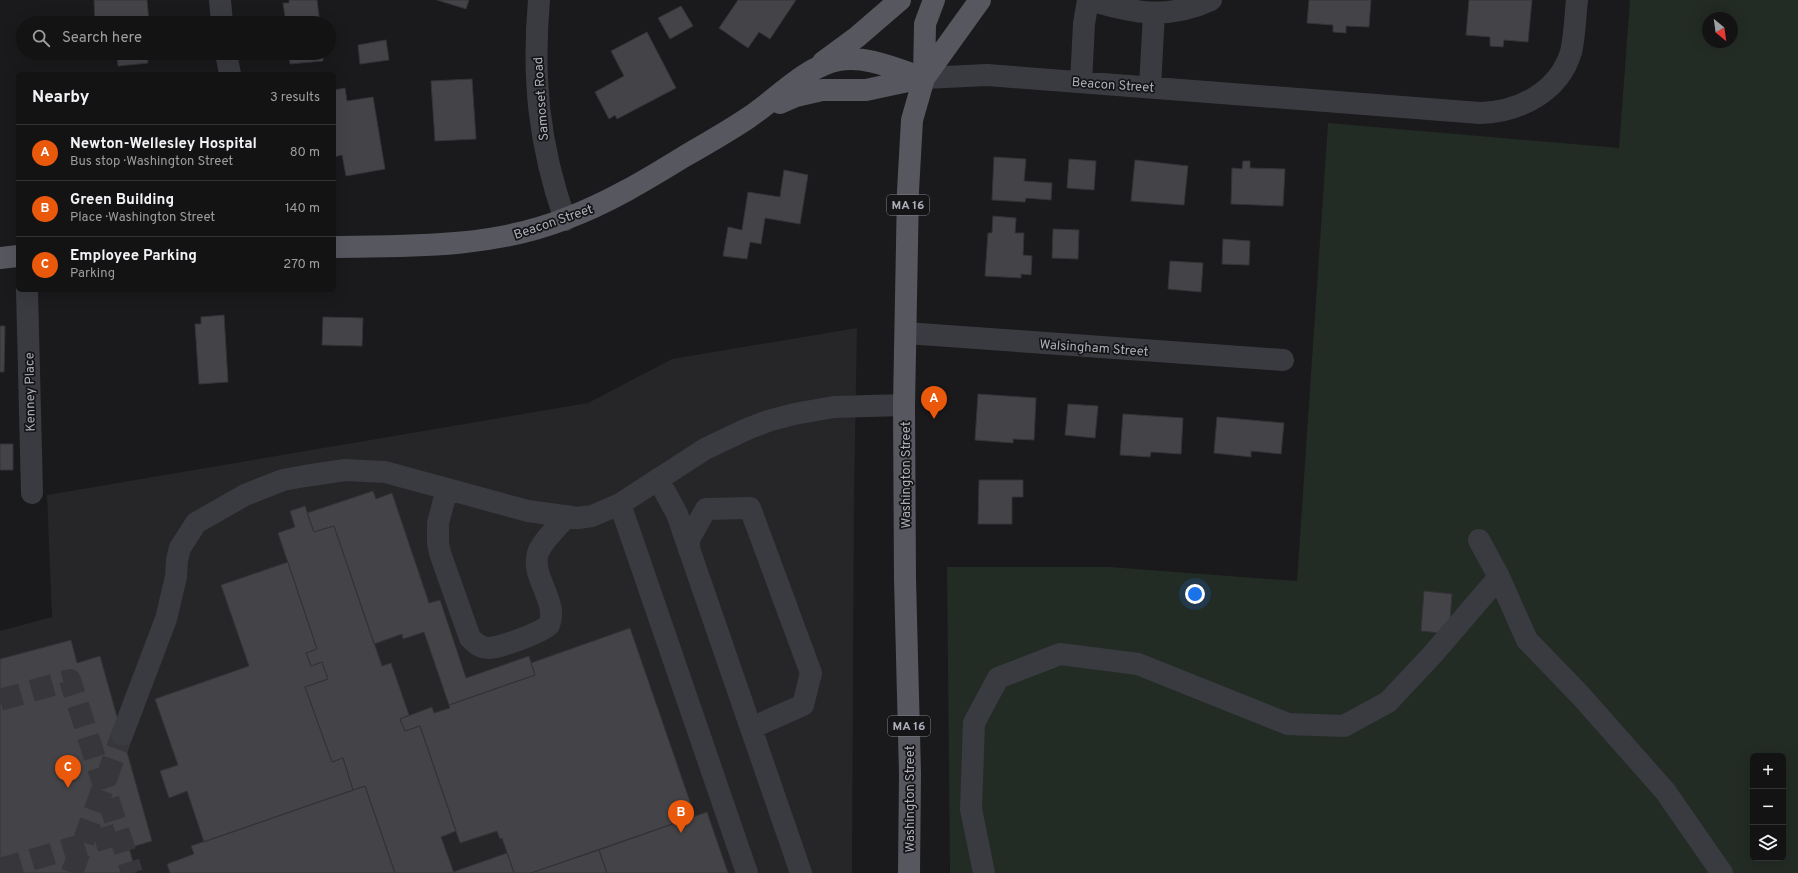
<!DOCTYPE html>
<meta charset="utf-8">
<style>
:root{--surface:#141314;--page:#212022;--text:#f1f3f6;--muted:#9d9ea0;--line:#333234;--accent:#ea580c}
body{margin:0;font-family:Overpass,sans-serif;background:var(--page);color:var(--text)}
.controls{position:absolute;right:12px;bottom:12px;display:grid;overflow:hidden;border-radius:6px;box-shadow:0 4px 16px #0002}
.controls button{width:36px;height:36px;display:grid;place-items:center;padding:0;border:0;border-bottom:1px solid var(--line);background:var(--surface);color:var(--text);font:20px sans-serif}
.compass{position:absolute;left:1702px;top:12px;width:36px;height:36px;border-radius:50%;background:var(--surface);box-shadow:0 4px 16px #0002;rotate:151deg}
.you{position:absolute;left:1195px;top:594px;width:14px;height:14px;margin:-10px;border:3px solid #fff;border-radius:50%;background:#1a73e8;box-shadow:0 0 0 6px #1a73e833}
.badge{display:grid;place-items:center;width:26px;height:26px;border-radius:50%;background:var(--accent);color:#fff;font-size:13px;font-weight:700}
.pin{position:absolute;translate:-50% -33px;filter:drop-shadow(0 1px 2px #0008)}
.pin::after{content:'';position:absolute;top:21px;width:14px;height:12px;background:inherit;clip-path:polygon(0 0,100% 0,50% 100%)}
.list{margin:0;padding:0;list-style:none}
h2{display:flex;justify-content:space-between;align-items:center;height:52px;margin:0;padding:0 16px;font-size:17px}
h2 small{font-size:13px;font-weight:400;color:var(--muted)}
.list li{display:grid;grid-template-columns:26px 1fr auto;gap:12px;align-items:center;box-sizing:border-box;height:56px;padding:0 16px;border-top:1px solid var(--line)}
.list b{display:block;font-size:15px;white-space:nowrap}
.list p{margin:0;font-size:13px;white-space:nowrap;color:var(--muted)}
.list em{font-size:13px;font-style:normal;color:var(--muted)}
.icon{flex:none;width:22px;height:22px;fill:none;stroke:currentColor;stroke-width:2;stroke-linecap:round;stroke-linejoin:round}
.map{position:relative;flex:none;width:1798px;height:873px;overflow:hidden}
.search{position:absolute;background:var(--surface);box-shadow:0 4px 16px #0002;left:16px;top:16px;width:320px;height:44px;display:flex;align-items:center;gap:10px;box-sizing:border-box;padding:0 14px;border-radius:22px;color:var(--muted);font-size:15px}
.panel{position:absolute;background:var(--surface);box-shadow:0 4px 16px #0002;left:16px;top:72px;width:320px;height:220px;border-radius:6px}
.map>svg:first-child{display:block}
</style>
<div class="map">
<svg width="1798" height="873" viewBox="0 0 1798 873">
<rect width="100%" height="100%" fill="#1a191b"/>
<path fill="#262528" d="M 857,328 L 854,493 L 852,873 L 0,873 L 0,631 L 52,617 L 47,495 L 588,403 L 672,359 Z"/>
<path fill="#232b25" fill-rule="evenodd" d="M 1630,0 L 1798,0 L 1798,873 L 950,873 L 947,567 L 1110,567 L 1297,581 L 1328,123 L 1619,148 ZM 1708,18 L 1732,18 L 1732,42 L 1708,42 ZM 1753,756 L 1783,756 L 1783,858 L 1753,858 Z"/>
<path fill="#444448" stroke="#343337" d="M 94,0 L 147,0 L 149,23 L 95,23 Z
M 289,0 L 317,0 L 320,23 L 286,23 L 283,3 L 289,3 Z
M 437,0 L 469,0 L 466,9 Z
M 738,0 L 796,0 L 770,39 L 759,32 L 748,48 L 719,28 Z
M 1309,0 L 1371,0 L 1369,27 L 1346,26 L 1346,33 L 1333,32 L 1333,25 L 1307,23 Z
M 1469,0 L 1532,0 L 1528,42 L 1504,40 L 1503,47 L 1490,46 L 1490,37 L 1466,35 Z
M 681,6 L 693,26 L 670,39 L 658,18 Z
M 647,32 L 676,88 L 617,119 L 615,115 L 609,119 L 595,92 L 624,76 L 611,51 Z
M 386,40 L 389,60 L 360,64 L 358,45 Z
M 117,53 L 147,53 L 148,63 L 118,66 Z
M 289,53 L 323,53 L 323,61 L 290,64 Z
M 472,79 L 476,139 L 435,141 L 431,81 Z
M 345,88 L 347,101 L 373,97 L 385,169 L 346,176 L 342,155 L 334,157 L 334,90 Z
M 994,157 L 1026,159 L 1024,181 L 1052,183 L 1051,200 L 1026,198 L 1025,202 L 992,200 Z
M 1069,159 L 1096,161 L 1094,190 L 1067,188 Z
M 1135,160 L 1188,166 L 1184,205 L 1131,201 Z
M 1243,161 L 1250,161 L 1250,168 L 1285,169 L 1283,206 L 1231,204 L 1232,168 L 1242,169 Z
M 784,170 L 808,175 L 800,224 L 765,218 L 761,244 L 750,242 L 747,259 L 723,256 L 728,227 L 742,230 L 748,192 L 780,197 Z
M 993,216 L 1016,218 L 1015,233 L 1024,233 L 1023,255 L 1032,256 L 1031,275 L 1021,274 L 1021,278 L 985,276 L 988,233 L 992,233 Z
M 1053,229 L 1079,230 L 1078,259 L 1052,258 Z
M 1223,239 L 1250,241 L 1249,265 L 1222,264 Z
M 1170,261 L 1203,263 L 1201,292 L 1168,289 Z
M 224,315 L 228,382 L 199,384 L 195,324 L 201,324 L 201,317 Z
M 323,317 L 363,318 L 362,346 L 322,345 Z
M 0,326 L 5,326 L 4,372 L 0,372 Z
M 978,394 L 1036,398 L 1034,440 L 1013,439 L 1013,443 L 975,440 Z
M 1068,404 L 1098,406 L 1095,438 L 1065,435 Z
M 1123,414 L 1183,418 L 1181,454 L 1151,452 L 1150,457 L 1120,455 Z
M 1217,417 L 1284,423 L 1281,454 L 1251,451 L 1251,457 L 1214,453 Z
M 0,444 L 13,444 L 13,470 L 0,470 Z
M 979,480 L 1023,480 L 1023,497 L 1012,497 L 1012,524 L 978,524 Z
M 373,491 L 376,499 L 392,493 L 429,603 L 440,600 L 466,678 L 529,656 L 535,675 L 449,705 L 424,632 L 403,639 L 402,634 L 374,644 L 334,526 L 314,532 L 307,513 Z
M 305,506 L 314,532 L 334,526 L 382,666 L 391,663 L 409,715 L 400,719 L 405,731 L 420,726 L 456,831 L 441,837 L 454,873 L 395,873 L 365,786 L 353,790 L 343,758 L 332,762 L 305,687 L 328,679 L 322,662 L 311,666 L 306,653 L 317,649 L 278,533 L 295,527 L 290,511 Z
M 288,562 L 317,649 L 306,653 L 311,666 L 322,662 L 328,679 L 305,687 L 332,762 L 343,758 L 353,790 L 204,842 L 187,791 L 169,798 L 160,771 L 178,765 L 155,699 L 249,666 L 221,585 Z
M 1424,591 L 1452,594 L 1449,634 L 1421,631 Z
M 630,628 L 695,816 L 531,873 L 514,873 L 502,838 L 500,839 L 497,831 L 460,843 L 420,726 L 405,731 L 400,719 L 432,707 L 434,713 L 450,708 L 449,705 L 455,703 L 535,675 L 531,663 Z
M 71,640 L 77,663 L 100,656 L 152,841 L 129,848 L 136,872 L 132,873 L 0,873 L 0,659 Z
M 365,786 L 395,873 L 170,873 L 167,864 L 194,854 L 191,846 Z
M 707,812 L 728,873 L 607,873 L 599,850 Z
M 599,850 L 607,873 L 531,873 Z
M 507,853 L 514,873 L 454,873 L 453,872 Z"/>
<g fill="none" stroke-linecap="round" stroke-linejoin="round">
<path stroke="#37373b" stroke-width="22" stroke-dasharray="22 11" stroke-linecap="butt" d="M 0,700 L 70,680 L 132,873
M 0,869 L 119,834
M 72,873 L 122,735"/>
<path stroke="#3a3b40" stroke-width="22" d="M 220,0 L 222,23
M 539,0 C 532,79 539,145 565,220
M 1090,0 C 1132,13 1168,20 1211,0
M 226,53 L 230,74
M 924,78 L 987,75 L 1480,113 C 1519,112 1559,92 1571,52 C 1575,35 1575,17 1577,0
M 1081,82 L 1084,24 L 1088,0
M 1150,87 L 1154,13
M 27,290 L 32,493
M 906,333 L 1283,360
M 658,479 L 677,514 L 801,873
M 447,489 L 438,523 L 438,543 L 440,553 L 470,638 C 475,643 480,648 488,648 C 500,648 540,633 549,625 C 559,602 530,576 538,553 C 542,541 559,526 567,516
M 620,504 L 747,873
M 1479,540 L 1499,577 L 1527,640 L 1581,696 L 1665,791 L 1722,873
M 689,550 L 689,539 L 706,509 L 750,508 L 811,673 L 803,705 L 751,728
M 122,735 L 166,619 L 176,577 L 177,560 L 180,548 L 196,523 L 245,495 L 283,480 L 305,476 L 345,470 L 385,472 L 528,511 L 578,518 L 592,516 L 620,504 L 705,449 L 747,429 L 768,421 L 794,414 L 834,407 L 904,405
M 984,873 L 971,809 L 974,723 L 998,678 L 1060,654 L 1138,664 L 1288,724 L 1344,726 L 1388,702 L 1433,654 L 1499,577"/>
<path stroke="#57575f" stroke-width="22" d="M 823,62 L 857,37 L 900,0
M 924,78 L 980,0
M 780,103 L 796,96 L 822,90 L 866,90 L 922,78
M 334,247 C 412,246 491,248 565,219 C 608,203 646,180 685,156 C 706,144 727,132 748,118 C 777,99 804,67 839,60 C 867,55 898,70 924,78
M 0,258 L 18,256
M 909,873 L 910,773 L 905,579 L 904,405 L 908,191 L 912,120 L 924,78 L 925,24 L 934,0"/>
</g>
<g text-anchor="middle" stroke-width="3.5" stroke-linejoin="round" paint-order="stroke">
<g fill="#151416" stroke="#7f8089" stroke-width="1">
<rect x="887" y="195" width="42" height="20" rx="3"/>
<rect x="888" y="716" width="42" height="20" rx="3"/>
</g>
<g font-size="12" font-weight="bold" fill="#acafba">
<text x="908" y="209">MA 16</text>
<text x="909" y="730">MA 16</text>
</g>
<g font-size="13" fill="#acafba" stroke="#151416">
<text transform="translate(1113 84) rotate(4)" y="5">Beacon Street</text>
<text transform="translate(540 99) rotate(-94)" y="5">Samoset Road</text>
<text transform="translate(553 221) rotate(-19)" y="5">Beacon Street</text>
<text transform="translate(1094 347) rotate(4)" y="5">Walsingham Street</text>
<text transform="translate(29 392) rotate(-91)" y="5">Kenney Place</text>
<text transform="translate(905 475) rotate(-90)" y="5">Washington Street</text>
<text transform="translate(909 799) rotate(-90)" y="5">Washington Street</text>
</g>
</g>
</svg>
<div class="controls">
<button>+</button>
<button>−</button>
<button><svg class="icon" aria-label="layers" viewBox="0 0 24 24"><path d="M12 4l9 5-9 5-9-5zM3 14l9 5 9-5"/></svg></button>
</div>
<svg class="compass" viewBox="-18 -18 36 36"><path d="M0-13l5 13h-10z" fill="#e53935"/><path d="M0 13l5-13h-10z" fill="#9d9ea0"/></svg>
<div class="you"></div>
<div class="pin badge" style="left:934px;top:419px">A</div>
<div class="pin badge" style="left:681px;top:833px">B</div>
<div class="pin badge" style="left:68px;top:788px">C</div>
<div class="search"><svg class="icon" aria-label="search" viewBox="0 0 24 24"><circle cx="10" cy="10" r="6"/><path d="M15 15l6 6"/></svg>Search here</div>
<section class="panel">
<h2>Nearby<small>3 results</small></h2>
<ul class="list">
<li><span class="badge">A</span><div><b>Newton-Wellesley Hospital</b><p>Bus stop · Washington Street</p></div><em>80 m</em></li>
<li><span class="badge">B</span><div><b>Green Building</b><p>Place · Washington Street</p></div><em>140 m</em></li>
<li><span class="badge">C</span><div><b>Employee Parking</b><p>Parking</p></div><em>270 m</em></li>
</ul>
</section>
</div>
